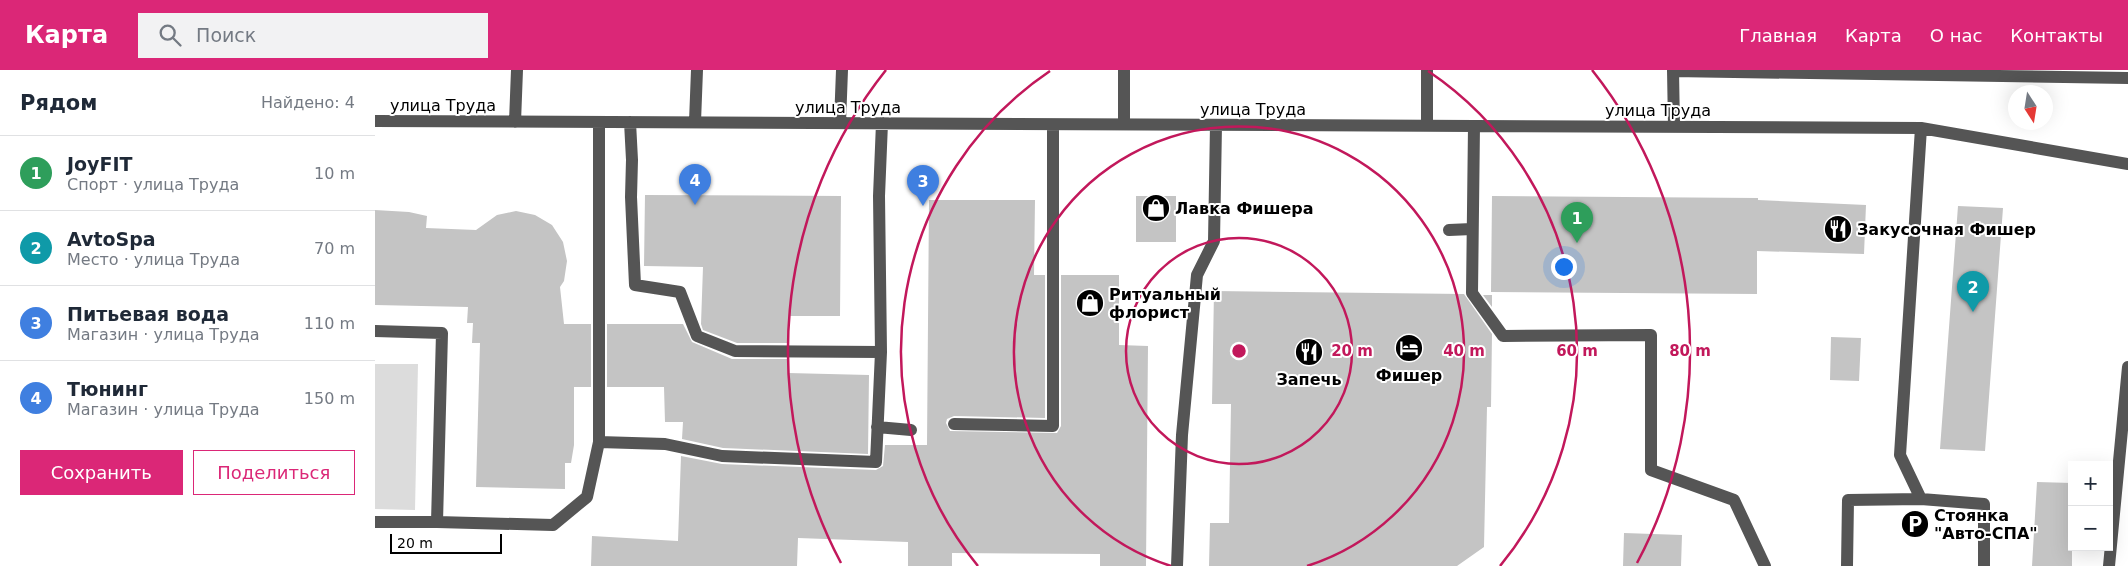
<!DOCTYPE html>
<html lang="ru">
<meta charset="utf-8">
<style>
:root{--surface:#fff;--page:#f2f2f3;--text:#1f2937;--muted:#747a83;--line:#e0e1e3;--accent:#db2777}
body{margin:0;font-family:"DejaVu Sans",sans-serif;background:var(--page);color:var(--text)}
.controls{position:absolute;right:15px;bottom:15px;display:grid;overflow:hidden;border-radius:0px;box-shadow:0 5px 20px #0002}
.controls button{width:45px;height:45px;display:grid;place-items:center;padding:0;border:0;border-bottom:1px solid var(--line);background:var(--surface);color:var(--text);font:25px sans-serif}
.compass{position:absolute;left:1633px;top:15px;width:45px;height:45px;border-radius:50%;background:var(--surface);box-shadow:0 5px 20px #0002;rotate:168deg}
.scale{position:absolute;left:15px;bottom:12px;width:112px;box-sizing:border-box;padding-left:5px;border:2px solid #000;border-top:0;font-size:14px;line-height:18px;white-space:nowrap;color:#000;-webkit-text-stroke:4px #fff;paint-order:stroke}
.you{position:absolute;left:1188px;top:196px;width:18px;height:18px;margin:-12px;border:4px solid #fff;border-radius:50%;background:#1a73e8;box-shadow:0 0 0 8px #1a73e833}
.badge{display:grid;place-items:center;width:32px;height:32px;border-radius:50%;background:var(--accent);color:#fff;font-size:16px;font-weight:700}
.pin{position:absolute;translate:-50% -41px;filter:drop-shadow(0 1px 2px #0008)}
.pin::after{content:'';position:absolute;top:26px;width:18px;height:15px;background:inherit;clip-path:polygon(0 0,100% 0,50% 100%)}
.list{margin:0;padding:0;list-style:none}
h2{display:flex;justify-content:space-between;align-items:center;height:65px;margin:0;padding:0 20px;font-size:21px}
h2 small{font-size:16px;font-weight:400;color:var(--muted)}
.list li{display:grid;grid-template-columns:32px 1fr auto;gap:15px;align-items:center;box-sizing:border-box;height:75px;padding:0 20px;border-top:1px solid var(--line)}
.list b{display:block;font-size:19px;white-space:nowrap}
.list p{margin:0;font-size:16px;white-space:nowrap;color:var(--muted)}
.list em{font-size:16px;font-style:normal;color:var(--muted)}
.actions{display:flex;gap:10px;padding:15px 20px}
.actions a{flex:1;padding:11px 0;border:1px solid var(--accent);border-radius:0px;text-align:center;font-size:18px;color:var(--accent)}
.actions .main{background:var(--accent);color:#fff}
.icon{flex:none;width:28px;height:28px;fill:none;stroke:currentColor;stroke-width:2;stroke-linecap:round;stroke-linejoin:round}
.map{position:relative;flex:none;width:1753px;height:496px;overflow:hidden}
header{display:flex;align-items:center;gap:30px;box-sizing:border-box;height:70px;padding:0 25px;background:var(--accent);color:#fff}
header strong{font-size:24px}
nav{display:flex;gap:28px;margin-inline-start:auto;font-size:18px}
.search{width:350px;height:45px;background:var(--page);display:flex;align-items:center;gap:12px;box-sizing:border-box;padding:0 18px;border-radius:0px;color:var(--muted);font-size:19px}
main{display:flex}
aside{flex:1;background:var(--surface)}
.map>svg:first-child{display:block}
</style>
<header>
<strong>Карта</strong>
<div class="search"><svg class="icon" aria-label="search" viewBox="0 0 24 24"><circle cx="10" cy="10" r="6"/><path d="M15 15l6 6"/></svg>Поиск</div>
<nav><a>Главная</a><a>Карта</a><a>О нас</a><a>Контакты</a></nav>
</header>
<main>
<aside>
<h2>Рядом<small>Найдено: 4</small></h2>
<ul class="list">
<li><span class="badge" style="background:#2e9e5b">1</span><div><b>JoyFIT</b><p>Спорт · улица Труда</p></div><em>10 m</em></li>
<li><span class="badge" style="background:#0f9aa8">2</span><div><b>AvtoSpa</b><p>Место · улица Труда</p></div><em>70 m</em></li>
<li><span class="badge" style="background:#3f7fe0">3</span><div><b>Питьевая вода</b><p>Магазин · улица Труда</p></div><em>110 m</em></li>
<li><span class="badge" style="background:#3f7fe0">4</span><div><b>Тюнинг</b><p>Магазин · улица Труда</p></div><em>150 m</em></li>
</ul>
<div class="actions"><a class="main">Сохранить</a><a>Поделиться</a></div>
</aside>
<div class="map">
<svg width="1753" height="496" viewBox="0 0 1753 496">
<rect width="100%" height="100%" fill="#fff"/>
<path fill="#dcdcdc" d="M 0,294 L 43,294 L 40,440 L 0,439 Z"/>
<path fill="#c4c4c4" d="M 270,125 L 466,126 L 465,246 L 414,246 L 413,273 L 362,273 L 328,260 L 326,254 L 328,197 L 269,196 Z
M 761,126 L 801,126 L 801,172 L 761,172 Z
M 1117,126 L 1383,128 L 1383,130 L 1491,135 L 1489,184 L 1382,181 L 1382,224 L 1116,222 Z
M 554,130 L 660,130 L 659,205 L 670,205 L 670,348 L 579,346 L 572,349 L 571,353 L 575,361 L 682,363 L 686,356 L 686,205 L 744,205 L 744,275 L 773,276 L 771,496 L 725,496 L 725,484 L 577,483 L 577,496 L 533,496 L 533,472 L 423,468 L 422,496 L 216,496 L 217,466 L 303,471 L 306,386 L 347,394 L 501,400 L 508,396 L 510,375 L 552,375 Z
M 1583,136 L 1628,138 L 1610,381 L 1565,379 Z
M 0,140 L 34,142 L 52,146 L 51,158 L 101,160 L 122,145 L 141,141 L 160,145 L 177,155 L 188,172 L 192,191 L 189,211 L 185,217 L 189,254 L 216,254 L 216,317 L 199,317 L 199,375 L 196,393 L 190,393 L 190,419 L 101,417 L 105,273 L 97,273 L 98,253 L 92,253 L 93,237 L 0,235 Z
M 839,221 L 1089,224 L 1117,264 L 1116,337 L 1112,337 L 1109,477 L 1082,496 L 834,496 L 835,453 L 854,453 L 856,334 L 837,334 Z
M 1108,225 L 1117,225 L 1117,237 Z
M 232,254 L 308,254 L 317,272 L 357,289 L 413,289 L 413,303 L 494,305 L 493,384 L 348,378 L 307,369 L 308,352 L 290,352 L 289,317 L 232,317 Z
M 1456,267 L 1486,268 L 1484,311 L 1455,310 Z
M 1662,412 L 1697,413 L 1697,496 L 1657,496 Z
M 1249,463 L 1307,465 L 1306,496 L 1248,496 Z"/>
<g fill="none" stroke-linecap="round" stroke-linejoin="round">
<path stroke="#555" stroke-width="12" d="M 1298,0 L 1299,57
M 1298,1 L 1753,8
M 0,51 L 1546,58 L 1753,94
M 140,52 L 142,0
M 255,52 L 257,90 L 256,127 L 260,215 L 305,222 L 322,266 L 360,281 L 506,282 L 504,126 L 507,53
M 320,52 L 322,0
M 465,53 L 467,0
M 749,54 L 749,0
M 1052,55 L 1052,0
M 1099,56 L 1097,223 L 1128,266 L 1276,265 L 1276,400 L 1359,430 L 1390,496
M 1546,58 L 1525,385 L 1546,429
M 1074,160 L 1097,159
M 0,261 L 67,263 L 62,452 L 178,455 L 212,427 L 224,372 L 224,52
M 579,354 L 678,356 L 678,55
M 502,357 L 536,360
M 224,372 L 290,374 L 347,386 L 501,392 L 506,282
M 0,452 L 62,452
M 802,496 L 807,365 L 822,205 L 839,171 L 841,55
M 1472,496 L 1473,430 L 1546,429 L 1609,434 L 1609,496
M 1734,496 L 1753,297"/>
</g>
<g fill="none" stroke="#c2185b" stroke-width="2.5">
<circle cx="864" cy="281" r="113"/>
<path d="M796 496A225 225 0 1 1 932 496"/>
<path d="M603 496A338 338 0 0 1 675 1M1053 1A338 338 0 0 1 1125 496"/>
<path d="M466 493A451 451 0 0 1 511 0M1217 0A451 451 0 0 1 1262 493"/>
</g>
<defs>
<symbol id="shop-disc" viewBox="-11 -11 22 22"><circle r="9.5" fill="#000" stroke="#fff"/><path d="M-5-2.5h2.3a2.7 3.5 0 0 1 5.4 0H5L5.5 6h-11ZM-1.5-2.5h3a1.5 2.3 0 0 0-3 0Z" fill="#fff"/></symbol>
<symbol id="restaurant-disc" viewBox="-11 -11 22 22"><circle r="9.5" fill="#000" stroke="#fff"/><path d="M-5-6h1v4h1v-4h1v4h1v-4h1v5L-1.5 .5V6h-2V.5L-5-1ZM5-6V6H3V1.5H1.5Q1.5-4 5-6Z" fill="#fff"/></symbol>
<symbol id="hotel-disc" viewBox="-11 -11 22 22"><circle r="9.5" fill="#000" stroke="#fff"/><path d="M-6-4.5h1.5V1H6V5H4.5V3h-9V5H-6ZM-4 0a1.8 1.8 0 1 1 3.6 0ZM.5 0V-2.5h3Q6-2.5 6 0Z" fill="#fff"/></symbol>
<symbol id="parking-disc" viewBox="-11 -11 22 22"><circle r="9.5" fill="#000" stroke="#fff"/><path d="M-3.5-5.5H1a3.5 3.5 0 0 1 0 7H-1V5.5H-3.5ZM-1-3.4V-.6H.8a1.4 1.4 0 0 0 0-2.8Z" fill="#fff"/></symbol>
</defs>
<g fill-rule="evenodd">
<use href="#shop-disc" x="765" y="122" width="32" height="32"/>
<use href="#restaurant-disc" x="1447" y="143" width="32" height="32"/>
<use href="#shop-disc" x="699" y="217" width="32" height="32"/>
<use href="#hotel-disc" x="1018" y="262" width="32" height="32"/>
<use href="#restaurant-disc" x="918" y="266" width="32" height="32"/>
<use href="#parking-disc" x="1524" y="438" width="32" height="32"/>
</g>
<g text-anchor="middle" stroke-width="4" stroke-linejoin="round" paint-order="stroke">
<g font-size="16" fill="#000" stroke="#fff">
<text x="68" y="41">улица Труда</text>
<text x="473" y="43">улица Труда</text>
<text x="878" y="45">улица Труда</text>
<text x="1283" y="46">улица Труда</text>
</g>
<g font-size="16" font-weight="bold" fill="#000" stroke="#fff" text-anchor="start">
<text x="800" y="144">Лавка Фишера</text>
<text x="1482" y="165">Закусочная Фишер</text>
<text x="734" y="230">Ритуальный<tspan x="734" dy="18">флорист</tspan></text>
<text x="1034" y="311" text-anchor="middle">Фишер</text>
<text x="934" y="315" text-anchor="middle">Запечь</text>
<text x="1559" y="451">Стоянка<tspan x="1559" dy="18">"Авто-СПА"</tspan></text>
</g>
</g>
<circle cx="864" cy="281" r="8" fill="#c2185b" stroke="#fff" stroke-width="2.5"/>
<g font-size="15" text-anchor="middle" font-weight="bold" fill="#c2185b" stroke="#fff" stroke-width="4" stroke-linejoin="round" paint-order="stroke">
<text x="977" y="286">20 m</text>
<text x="1089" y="286">40 m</text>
<text x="1202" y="286">60 m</text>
<text x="1315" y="286">80 m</text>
</g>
</svg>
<div class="controls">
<button>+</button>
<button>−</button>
</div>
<svg class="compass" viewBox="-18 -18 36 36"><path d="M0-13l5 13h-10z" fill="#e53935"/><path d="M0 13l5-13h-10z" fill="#747a83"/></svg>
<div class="scale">20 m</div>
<div class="you"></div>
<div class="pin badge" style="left:1202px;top:173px;background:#2e9e5b">1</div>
<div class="pin badge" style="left:1598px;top:242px;background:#0f9aa8">2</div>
<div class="pin badge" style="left:548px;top:136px;background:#3f7fe0">3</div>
<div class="pin badge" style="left:320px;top:135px;background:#3f7fe0">4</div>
</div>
</main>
